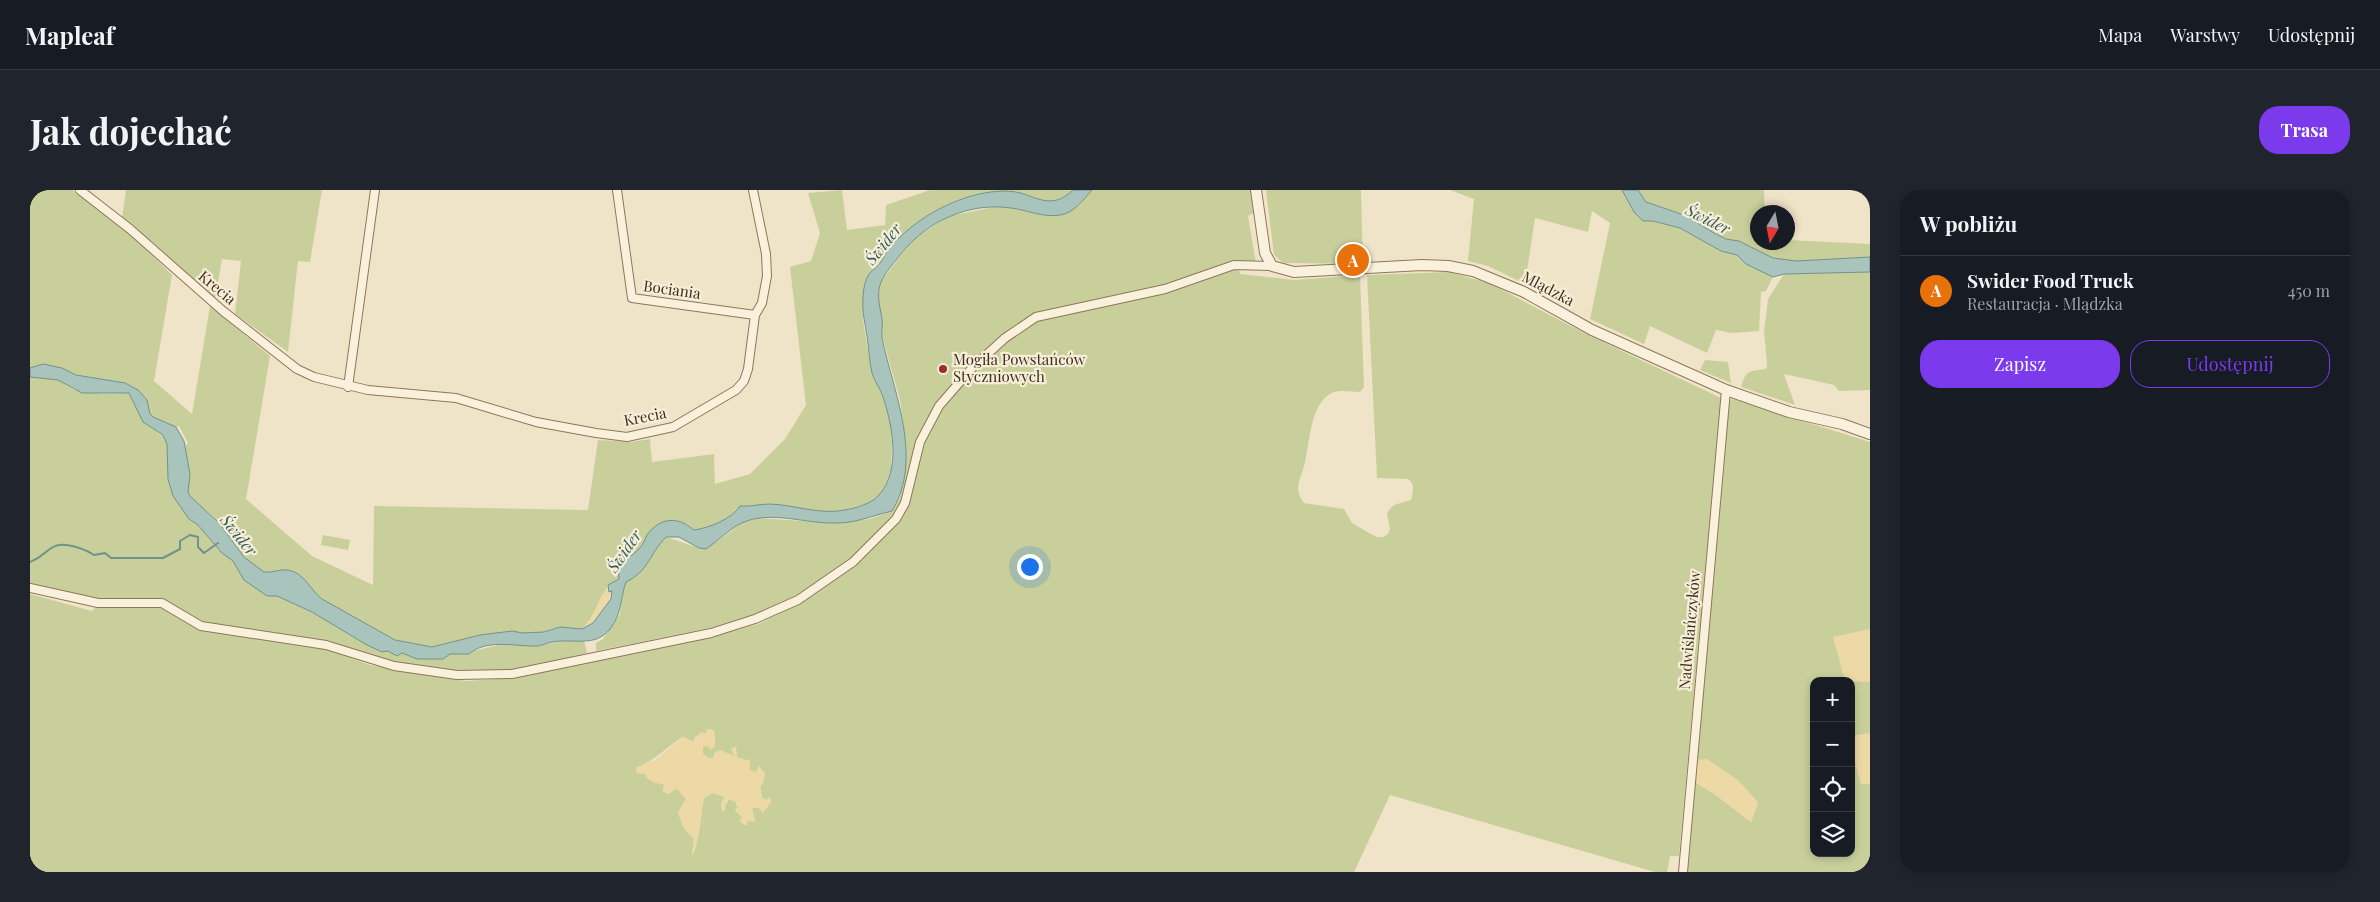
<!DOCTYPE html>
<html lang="pl">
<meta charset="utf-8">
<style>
:root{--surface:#171b24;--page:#20242c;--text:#f1f3f6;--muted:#9ea1a6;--line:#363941;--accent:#7c3aed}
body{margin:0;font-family:"Playfair Display",serif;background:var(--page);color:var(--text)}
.controls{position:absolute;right:15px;bottom:15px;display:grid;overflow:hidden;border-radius:10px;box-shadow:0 2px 8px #0003}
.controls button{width:45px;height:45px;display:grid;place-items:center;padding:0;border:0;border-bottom:1px solid var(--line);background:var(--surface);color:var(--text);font:25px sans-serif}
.compass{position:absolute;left:1720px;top:15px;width:45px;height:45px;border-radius:50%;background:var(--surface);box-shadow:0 2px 8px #0003;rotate:190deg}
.you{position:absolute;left:999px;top:376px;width:18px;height:18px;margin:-12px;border:4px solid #fff;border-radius:50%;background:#1a73e8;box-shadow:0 0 0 8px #1a73e833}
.badge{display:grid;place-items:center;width:32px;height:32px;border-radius:50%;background:var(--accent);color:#fff;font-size:16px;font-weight:700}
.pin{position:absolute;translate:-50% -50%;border:2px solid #fff;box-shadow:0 1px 5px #0006}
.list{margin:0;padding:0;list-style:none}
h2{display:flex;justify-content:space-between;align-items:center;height:65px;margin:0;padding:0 20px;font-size:21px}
h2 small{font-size:16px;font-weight:400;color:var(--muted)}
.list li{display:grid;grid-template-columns:32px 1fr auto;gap:15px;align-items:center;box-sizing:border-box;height:70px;padding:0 20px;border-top:1px solid var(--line)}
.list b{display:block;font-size:19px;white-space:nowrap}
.list p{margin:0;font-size:16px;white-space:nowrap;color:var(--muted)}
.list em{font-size:16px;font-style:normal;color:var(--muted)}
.actions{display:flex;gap:10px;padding:15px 20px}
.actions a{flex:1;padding:11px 0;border:1px solid var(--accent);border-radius:20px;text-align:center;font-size:18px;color:var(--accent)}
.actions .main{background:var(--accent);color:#fff}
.icon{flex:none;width:28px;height:28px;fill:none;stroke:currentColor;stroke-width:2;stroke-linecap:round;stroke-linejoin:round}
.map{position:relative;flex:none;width:1840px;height:682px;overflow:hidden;border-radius:20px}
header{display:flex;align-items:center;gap:30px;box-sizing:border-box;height:70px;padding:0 25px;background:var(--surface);border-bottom:1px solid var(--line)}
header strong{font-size:24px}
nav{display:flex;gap:28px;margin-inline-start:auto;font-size:18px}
.intro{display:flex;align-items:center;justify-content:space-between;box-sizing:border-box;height:120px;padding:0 30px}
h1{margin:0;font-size:35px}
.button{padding:12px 22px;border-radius:20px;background:var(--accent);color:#fff;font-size:18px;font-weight:700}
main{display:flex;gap:30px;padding:0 30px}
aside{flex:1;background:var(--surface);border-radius:20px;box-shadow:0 2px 8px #0003}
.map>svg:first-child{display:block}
</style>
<header>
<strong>Mapleaf</strong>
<nav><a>Mapa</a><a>Warstwy</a><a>Udostępnij</a></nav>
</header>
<div class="intro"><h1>Jak dojechać</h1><a class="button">Trasa</a></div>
<main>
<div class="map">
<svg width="1840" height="682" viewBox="0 0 1840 682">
<rect width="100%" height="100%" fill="#f0e4c8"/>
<path fill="#c9cf9b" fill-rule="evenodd" d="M 0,0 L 43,0 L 68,17 L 108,51 L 142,85 L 124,191 L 162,224 L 180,116 L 240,166 L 216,309 L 282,366 L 343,395 L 344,316 L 558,320 L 568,250 L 601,252 L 620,249 L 622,272 L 684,264 L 685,294 L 720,284 L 755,249 L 776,215 L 760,77 L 781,71 L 790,43 L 778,3 L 812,0 L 817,40 L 855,35 L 856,15 L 900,0 L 1043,0 C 1035,8 1024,13 1012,11 C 1007,10 1003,6 997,5 C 979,2 954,2 936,7 C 906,16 881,36 860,58 C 851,67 849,75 838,85 L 833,130 L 842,185 L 851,202 L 860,230 L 862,253 L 861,279 L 857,292 L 849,306 L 839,313 L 815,320 L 798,322 L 739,314 L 719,317 L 710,316 C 702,329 679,338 664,340 L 658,334 L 619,344 C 616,348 613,354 610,358 C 600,369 587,372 589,389 C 566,402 571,421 552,439 L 530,437 L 514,442 L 493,443 L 482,441 L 450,445 L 402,457 L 365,450 L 292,409 L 282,402 L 279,394 L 248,380 C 222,392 203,347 189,333 C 180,323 169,315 160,306 L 158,302 L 160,284 L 155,256 L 158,253 L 149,236 L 146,237 L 123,227 L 119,224 L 119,217 L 95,193 L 46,185 L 32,178 L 0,178 Z
M 96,0 L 292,0 L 280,72 L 268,71 L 258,162 L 205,124 L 211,71 L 192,69 L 185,109 L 92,28 Z
M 1062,0 L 1221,0 L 1224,23 L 1218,26 L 1226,73 L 1004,125 L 906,214 L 887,250 L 872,311 L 863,325 L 819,370 L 765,407 L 723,425 L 679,438 L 566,461 L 566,453 L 573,449 L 590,424 L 592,402 L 596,392 L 616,375 L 627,355 L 636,347 L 669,358 L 686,352 L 713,332 L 730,328 L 802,333 L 840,329 L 862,321 L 870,307 L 876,255 L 870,210 L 852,146 L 852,130 L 848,110 L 851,91 L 884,49 L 919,26 L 964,17 L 980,18 L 1019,26 L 1049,15 Z
M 1236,0 L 1331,0 L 1333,74 L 1253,73 L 1244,65 Z
M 1420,0 L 1592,0 L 1604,22 L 1613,31 L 1623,31 L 1650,38 L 1691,61 L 1707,65 L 1716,74 L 1743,87 L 1736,101 L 1731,102 L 1729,141 L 1702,143 L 1686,140 L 1677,163 L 1620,136 L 1614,154 L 1560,129 L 1580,33 L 1562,21 L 1558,42 L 1505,28 L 1495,94 L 1458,76 L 1438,71 L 1444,9 Z
M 1608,0 L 1734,0 L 1735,22 L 1728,22 L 1728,52 L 1758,52 L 1758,50 L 1840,54 L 1840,67 L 1766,71 L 1743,68 L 1709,51 L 1696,49 L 1684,43 L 1654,25 L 1615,12 Z
M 1205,78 L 1209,78 L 1210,84 L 1264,90 L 1330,85 L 1334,197 L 1330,202 C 1321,202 1308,199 1300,204 C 1280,216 1280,252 1275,272 C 1274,280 1268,290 1268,299 C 1268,304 1271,308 1274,313 L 1314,319 L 1322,333 L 1339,343 L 1347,347 L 1354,347 L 1358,344 L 1360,339 L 1357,324 L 1359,320 L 1364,315 L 1381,310 C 1383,303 1385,293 1378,289 L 1347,288 L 1337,85 L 1419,82 L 1461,94 L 1554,143 L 1691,208 L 1649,666 L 1640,666 L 1637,682 L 1625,682 L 1360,605 L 1324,682 L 0,682 L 0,404 L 62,421 L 65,418 L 128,415 L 166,438 L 283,454 L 340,475 L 436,491 L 467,489 L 614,462 L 687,446 L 728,434 L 776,410 L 825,375 L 870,330 L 878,315 L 893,253 L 900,237 L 912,219 L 945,180 L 977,150 L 1007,131 L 1137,102 ZM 678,539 L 684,541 L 685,556 L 676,555 L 673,557 L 673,564 L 678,568 L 683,568 L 690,560 L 719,574 L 720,580 L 734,590 L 730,597 L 732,608 L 736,610 L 729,618 L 722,618 L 725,631 L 718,631 L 715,635 L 709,630 L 713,628 L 705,620 L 709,617 L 706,612 L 699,609 L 692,621 L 691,613 L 695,607 L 683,603 L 674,608 C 670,626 670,649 662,665 L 664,649 L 654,638 L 648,623 L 656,609 L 647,598 L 638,604 L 633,601 L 634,594 L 618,589 L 615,584 L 606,578 C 626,570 636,557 653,547 L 663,552 L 666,546 L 675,544 Z
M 1840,82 L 1840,200 L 1809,201 L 1804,195 L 1754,184 L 1765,215 L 1711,197 C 1716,180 1719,181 1736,179 L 1737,174 L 1734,141 L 1738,109 L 1754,84 Z
M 1675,170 L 1698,172 L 1701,193 L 1670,180 Z
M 6,186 L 28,190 L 44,200 L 74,204 L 99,203 L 113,232 L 133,246 L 137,254 L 138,289 L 143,306 L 159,329 L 167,334 L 192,363 L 203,371 L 214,390 L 237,406 L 247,406 L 282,422 L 337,455 L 372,463 L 387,469 L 413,469 L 420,464 L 439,464 L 443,461 L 473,454 L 509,456 L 535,450 L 554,451 L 557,463 L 493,479 L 434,483 L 350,469 L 287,449 L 170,433 L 132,410 L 67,412 L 0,393 L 0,187 Z
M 1702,209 L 1840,252 L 1840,682 L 1655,682 L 1665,592 L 1686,605 L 1721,632 L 1728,612 L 1666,570 L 1698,213 ZM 1784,491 L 1821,491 L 1821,663 L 1784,663 Z
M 293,345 L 320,350 L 318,360 L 291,355 Z"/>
<path fill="#ecd9a5" d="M 578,396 L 579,401 L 582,400 C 580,414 566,434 552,439 C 565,426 568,410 578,396 Z
M 1840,439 L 1840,492 L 1815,491 L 1803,447 Z
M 678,539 L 684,540 L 685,556 L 681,560 L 676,555 L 673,557 L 673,564 L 678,568 L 683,568 L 685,562 L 690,560 L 704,566 L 701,559 L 706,556 L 707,567 L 720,571 L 720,580 L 726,582 L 729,576 L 735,583 L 734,590 L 730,597 L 732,608 L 736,610 L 740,607 L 741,612 L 733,623 L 729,618 L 722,618 L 725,632 L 718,631 L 716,636 L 709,630 L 713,628 L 705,619 L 709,617 L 706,616 L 706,612 L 699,609 L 696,611 L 695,621 L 692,621 L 691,613 L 695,607 L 683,603 L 674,608 C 671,621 669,658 662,666 L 664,649 L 654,638 L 648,623 L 656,609 L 647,598 L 638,604 L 633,602 L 634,594 C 625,594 620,592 615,584 L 607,583 L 606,578 L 625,570 L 653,547 L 663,552 L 671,542 L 675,544 Z
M 1840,543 L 1840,594 L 1831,594 L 1821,559 L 1821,546 Z
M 1677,569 L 1708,590 L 1728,612 L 1721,632 L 1686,605 L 1665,592 L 1666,570 Z"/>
<path fill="#a9c4bc" stroke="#6f938a" d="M 1043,0 L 1062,0 C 1053,10 1044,23 1030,25 C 1014,28 997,20 981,18 C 939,12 897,31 871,64 C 865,72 855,82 851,92 C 846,105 850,116 852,129 C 853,135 851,142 852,148 C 863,201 894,268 862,321 C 841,326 824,334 802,333 C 774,333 741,321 714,332 C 701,337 688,351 676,359 L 669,358 L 649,347 L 636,347 C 619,364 619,381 596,392 C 590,409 592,424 580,439 C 565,458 543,448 522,452 C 516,453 510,457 503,456 C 484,456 456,449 439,464 L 420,464 L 413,469 L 387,469 L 372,463 L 367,466 L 358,461 L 352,462 L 337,455 L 282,422 L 247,406 L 237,406 L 214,390 L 203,371 L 192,363 L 167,334 L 159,329 L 143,306 L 138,289 L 137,254 L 133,245 L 113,232 L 99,203 L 52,203 L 28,190 L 0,187 L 0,178 L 13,174 L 32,178 L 46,185 L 95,193 L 108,200 L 117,210 L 120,224 L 123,227 L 146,237 L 154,251 L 160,284 L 158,302 L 160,306 L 189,333 L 214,367 L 234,382 C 243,383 249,379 258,380 C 275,383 280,400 292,409 L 365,450 L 402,457 L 450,445 L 482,441 L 493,443 L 514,442 L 530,437 L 552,439 L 563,433 L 581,409 L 582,401 L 579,402 L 578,395 L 589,389 C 587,372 599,369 609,359 C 613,355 615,349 617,345 C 630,327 648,326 664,340 C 679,338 702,329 710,316 C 720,317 729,314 740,314 C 765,315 790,325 815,320 C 826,318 841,314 849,305 C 872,279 862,233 852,204 C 849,197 844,190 842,183 C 839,171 839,158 837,146 C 835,133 832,122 833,108 C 833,102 835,88 840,83 C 843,79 848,77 850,73 C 853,69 855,64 858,60 C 886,26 933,1 976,1 C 1003,1 1018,24 1043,0 Z
M 1592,0 L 1608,0 L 1616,12 L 1654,25 L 1684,43 L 1696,49 L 1709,51 L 1743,68 L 1766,71 L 1840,67 L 1840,82 L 1754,84 L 1743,87 L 1716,74 L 1707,65 L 1691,61 L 1650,38 L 1623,31 L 1613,31 L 1604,22 Z"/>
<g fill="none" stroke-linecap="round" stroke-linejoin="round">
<path stroke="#6f938a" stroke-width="2" d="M 0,372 C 13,367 14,362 23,357 C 34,351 55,359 64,365 L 75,363 L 81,368 L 133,368 L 150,359 L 150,351 L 160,345 L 168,347 L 168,357 L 174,363 L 188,353"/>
<defs>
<path id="minor" d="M 50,0 L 100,39 L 193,121 L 267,179 L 284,187 L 338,200 L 426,208 L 506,232 L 566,243 L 597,247 L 643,237 L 706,200 L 714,191 L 718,179 L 725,125 L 732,113 L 737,86 L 736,64 L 723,0
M 587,0 L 602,108 L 725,125
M 318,197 L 345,0
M 0,398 L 68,413 L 132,413 L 171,436 L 296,455 L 364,476 L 427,485 L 482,484 L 681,443 L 725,429 L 768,410 L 823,372 L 866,329 L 875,313 L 890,252 L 909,216 L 942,178 L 975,148 L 1006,127 L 1135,99 L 1204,75 L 1242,76
M 1653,682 L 1696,200"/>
<path id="tertiary" d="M 1226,0 L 1235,63 L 1242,76 L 1264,82 L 1392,75 L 1418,76 L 1443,81 L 1494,102 L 1562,140 L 1696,200 L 1759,222 L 1812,234 L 1840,244"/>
</defs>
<use href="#minor" stroke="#8d765c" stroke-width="10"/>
<use href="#tertiary" stroke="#8d765c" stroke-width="12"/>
<use href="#minor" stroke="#faf1dc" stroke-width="8"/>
<use href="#tertiary" stroke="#faf1dc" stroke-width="10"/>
</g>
<circle fill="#9e2a2b" stroke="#f7eed8" stroke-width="2" cx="913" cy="179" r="5"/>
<g text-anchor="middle" stroke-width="4.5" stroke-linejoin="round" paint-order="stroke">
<g font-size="15" fill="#3d2e20" stroke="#f7eed8">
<text transform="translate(187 98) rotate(40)" y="5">Krecia</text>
<text transform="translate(1518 99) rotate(28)" y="5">Mlądzka</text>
<text transform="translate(642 100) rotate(8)" y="5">Bociania</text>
<text transform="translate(615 227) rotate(-11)" y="5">Krecia</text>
<text transform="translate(1660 440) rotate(-85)" y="5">Nadwiślańczyków</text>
</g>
<g font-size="15" fill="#3d2e20" stroke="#f7eed8" text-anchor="start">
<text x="923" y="175">Mogiła Powstańców<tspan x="923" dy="17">Styczniowych</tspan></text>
</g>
<g font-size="16" font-style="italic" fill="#2f5d5a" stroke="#f7eed8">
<text transform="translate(1678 29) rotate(27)" y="6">Świder</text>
<text transform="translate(853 54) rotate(-51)" y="6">Świder</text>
<text transform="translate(209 345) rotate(51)" y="6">Świder</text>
<text transform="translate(594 361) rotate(-55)" y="6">Świder</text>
</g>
</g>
</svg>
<div class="controls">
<button>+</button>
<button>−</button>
<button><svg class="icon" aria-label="locate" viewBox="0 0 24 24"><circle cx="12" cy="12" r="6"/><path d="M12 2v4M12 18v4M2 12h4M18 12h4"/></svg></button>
<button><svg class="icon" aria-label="layers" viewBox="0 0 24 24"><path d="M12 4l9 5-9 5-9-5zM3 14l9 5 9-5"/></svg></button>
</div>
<svg class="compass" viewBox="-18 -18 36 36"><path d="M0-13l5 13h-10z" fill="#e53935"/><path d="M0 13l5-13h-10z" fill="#9ea1a6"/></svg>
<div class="you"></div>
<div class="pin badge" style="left:1323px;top:70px;background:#e8710a">A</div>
</div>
<aside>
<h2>W pobliżu<small></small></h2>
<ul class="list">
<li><span class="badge" style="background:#e8710a">A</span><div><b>Swider Food Truck</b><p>Restauracja · Mlądzka</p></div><em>450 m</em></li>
</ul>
<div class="actions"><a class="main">Zapisz</a><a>Udostępnij</a></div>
</aside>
</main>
